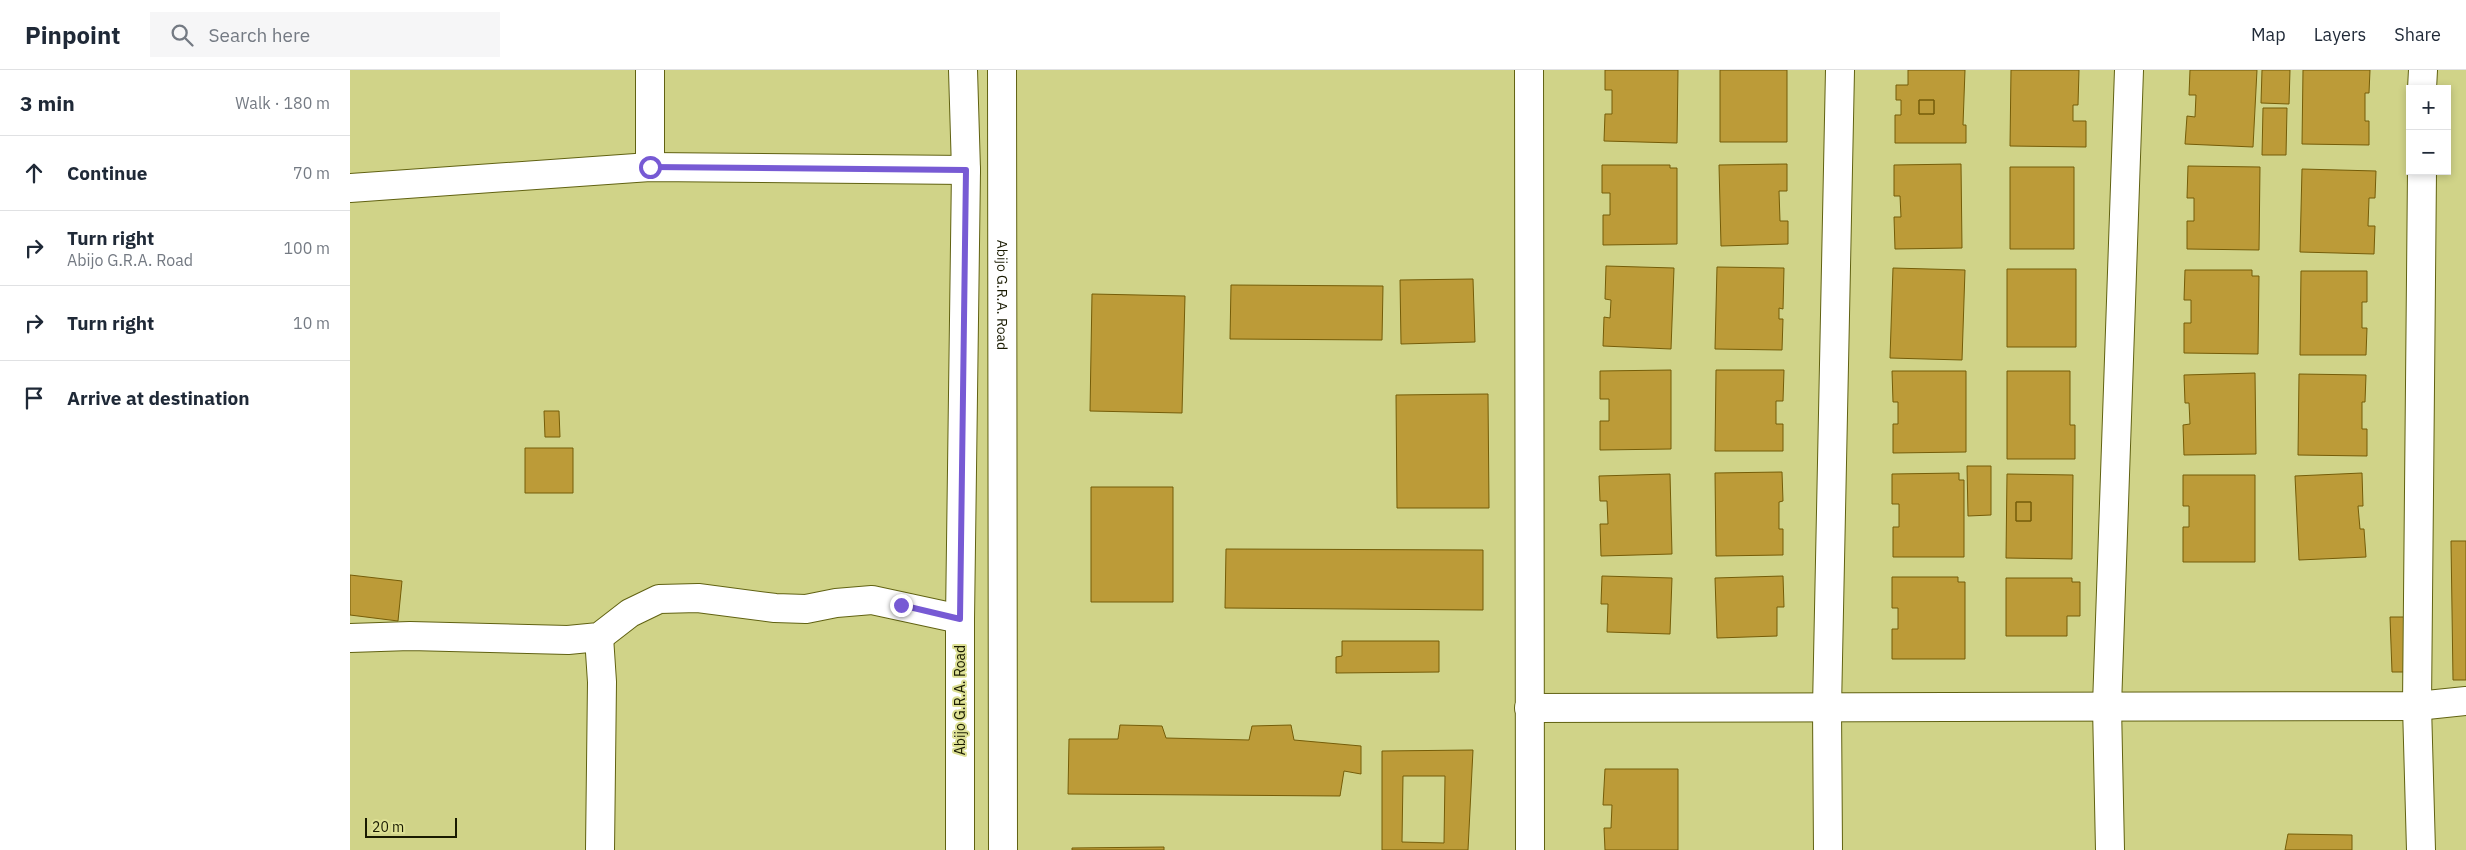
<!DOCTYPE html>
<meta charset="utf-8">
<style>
:root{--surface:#fff;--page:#f6f6f7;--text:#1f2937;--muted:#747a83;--line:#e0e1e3}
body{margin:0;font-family:"IBM Plex Sans",sans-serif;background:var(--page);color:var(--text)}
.controls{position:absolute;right:15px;top:15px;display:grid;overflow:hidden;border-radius:0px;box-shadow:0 2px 8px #0003}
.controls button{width:45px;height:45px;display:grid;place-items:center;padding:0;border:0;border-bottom:1px solid var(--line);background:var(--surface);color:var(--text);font:25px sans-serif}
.scale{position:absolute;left:15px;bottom:12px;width:92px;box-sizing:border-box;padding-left:5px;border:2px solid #191a00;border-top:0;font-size:14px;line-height:18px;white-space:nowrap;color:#191a00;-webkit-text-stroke:4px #dde094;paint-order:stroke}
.stop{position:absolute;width:15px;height:15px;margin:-11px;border:4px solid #775ad4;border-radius:50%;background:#fff}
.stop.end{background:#775ad4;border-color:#fff;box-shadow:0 1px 5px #0008}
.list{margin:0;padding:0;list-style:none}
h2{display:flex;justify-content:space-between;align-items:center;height:65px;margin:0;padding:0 20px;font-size:21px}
h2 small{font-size:16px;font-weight:400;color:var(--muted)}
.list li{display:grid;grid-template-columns:32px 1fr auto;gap:15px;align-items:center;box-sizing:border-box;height:75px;padding:0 20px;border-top:1px solid var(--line)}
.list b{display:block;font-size:19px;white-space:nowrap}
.list p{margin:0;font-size:16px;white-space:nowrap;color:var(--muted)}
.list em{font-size:16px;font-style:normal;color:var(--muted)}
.icon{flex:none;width:28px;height:28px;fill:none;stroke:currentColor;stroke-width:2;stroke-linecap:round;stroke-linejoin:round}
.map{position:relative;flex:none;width:2116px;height:780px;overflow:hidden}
header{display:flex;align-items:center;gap:30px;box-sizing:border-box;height:70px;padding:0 25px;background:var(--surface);border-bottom:1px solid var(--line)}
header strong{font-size:24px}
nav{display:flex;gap:28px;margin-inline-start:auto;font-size:18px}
.search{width:350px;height:45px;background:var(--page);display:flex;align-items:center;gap:12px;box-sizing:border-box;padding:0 18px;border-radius:0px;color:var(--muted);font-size:19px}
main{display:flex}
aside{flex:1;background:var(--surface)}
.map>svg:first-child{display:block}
</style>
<header>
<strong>Pinpoint</strong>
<div class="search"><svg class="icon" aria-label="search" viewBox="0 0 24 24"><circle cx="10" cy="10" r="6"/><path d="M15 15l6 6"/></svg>Search here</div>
<nav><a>Map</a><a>Layers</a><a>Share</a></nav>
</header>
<main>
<aside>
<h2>3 min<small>Walk · 180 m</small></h2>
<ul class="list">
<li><svg class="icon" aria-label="ahead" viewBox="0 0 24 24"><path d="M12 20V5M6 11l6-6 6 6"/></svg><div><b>Continue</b></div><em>70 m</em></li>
<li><svg class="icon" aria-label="right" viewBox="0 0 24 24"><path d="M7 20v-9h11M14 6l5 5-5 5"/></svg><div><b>Turn right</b><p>Abijo G.R.A. Road</p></div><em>100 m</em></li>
<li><svg class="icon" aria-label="right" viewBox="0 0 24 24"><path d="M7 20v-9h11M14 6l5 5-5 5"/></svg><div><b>Turn right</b></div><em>10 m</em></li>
<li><svg class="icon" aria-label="arrive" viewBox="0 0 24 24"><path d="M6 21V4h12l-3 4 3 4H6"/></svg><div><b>Arrive at destination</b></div></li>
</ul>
</aside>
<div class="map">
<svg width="2116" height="780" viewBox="0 0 2116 780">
<rect width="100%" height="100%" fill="#d0d388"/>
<path fill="#bc9b38" stroke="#755d08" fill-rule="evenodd" d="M 1255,0 L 1328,0 L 1327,73 L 1254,71 L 1255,44 L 1262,44 L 1262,20 L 1255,20 Z
M 1370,0 L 1437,0 L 1437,72 L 1370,72 Z
M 1558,0 L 1615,0 L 1613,55 L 1616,55 L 1616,73 L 1545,73 L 1545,45 L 1551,45 L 1551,30 L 1546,30 L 1546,15 L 1558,15 ZM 1569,30 L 1584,30 L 1584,44 L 1569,44 Z
M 1661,0 L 1729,0 L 1728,35 L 1723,35 L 1723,51 L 1736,51 L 1736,77 L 1660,76 Z
M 1840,0 L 1907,0 L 1903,77 L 1835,74 L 1837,46 L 1845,47 L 1846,25 L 1839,25 Z
M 1912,0 L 1940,0 L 1939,34 L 1911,33 Z
M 1953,0 L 2020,0 L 2019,23 L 2015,23 L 2015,51 L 2019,51 L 2019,75 L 1952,74 Z
M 1569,30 L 1584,30 L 1584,44 L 1569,44 Z
M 1913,38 L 1937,38 L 1936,85 L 1912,85 Z
M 1437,94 L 1437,121 L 1429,121 L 1430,151 L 1438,151 L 1438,174 L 1371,176 L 1369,95 Z
M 1611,94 L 1612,178 L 1545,179 L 1544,147 L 1551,147 L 1550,126 L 1544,126 L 1544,95 Z
M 1252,95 L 1320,95 L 1320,98 L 1327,98 L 1327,174 L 1253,175 L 1253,145 L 1260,145 L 1260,123 L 1252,123 Z
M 1838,96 L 1910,97 L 1909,180 L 1837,179 L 1837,151 L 1844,151 L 1844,128 L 1837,128 Z
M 1660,97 L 1724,97 L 1724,179 L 1660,179 Z
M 1952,99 L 2026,101 L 2025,128 L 2019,128 L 2018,156 L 2025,156 L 2024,184 L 1950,182 Z
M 1256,196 L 1324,198 L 1321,279 L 1253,276 L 1254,247 L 1260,248 L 1261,230 L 1255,229 Z
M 1367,197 L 1434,198 L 1433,239 L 1429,238 L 1429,249 L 1433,249 L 1432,280 L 1365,279 Z
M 1543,198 L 1615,200 L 1612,290 L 1540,288 Z
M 1657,199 L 1726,199 L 1726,277 L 1657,277 Z
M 1835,200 L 1902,200 L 1902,206 L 1909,206 L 1908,284 L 1834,283 L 1834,253 L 1841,253 L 1841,230 L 1834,230 Z
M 1951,201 L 2017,201 L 2017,232 L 2012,232 L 2012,258 L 2017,258 L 2016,285 L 1950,285 Z
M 1123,209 L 1125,272 L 1051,274 L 1050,210 Z
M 881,215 L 1033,216 L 1032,270 L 880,269 Z
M 742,224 L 835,226 L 832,343 L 740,341 Z
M 1321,300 L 1321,379 L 1250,380 L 1250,351 L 1259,351 L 1259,329 L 1250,329 L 1250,301 Z
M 1366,300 L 1434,300 L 1433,331 L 1426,331 L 1426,354 L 1433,354 L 1433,381 L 1365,381 Z
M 1542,301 L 1616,301 L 1616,382 L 1543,383 L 1543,354 L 1548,354 L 1548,332 L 1543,332 Z
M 1657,301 L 1720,301 L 1720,355 L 1725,355 L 1725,389 L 1657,389 Z
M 1905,303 L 1906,384 L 1834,385 L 1833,355 L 1840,354 L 1839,333 L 1835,333 L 1834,305 Z
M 1949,304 L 2016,305 L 2015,332 L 2012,332 L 2012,359 L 2017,359 L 2017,386 L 1948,385 Z
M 1138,324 L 1139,438 L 1047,438 L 1046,325 Z
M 194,341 L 209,341 L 210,367 L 195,367 Z
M 175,378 L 223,378 L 223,423 L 175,423 Z
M 1617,396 L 1641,396 L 1641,445 L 1618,446 Z
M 1432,402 L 1433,431 L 1429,432 L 1429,459 L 1433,459 L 1433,485 L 1366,486 L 1365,403 Z
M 1609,403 L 1609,410 L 1614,410 L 1614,487 L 1543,487 L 1543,457 L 1549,457 L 1549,434 L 1542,434 L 1542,404 Z
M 2012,403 L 2013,436 L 2008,436 L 2010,459 L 2014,459 L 2016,487 L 1949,490 L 1945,406 Z
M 1320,404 L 1322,484 L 1251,486 L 1250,454 L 1258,454 L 1257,431 L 1250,431 L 1249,406 Z
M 1657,404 L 1723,405 L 1722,489 L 1656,488 ZM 1666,432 L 1681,432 L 1681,451 L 1666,451 Z
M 1833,405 L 1905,405 L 1905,492 L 1833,492 L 1833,457 L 1839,457 L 1839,436 L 1833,436 Z
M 741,417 L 823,417 L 823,532 L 741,532 Z
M 1666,432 L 1681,432 L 1681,451 L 1666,451 Z
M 2101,471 L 2116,471 L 2116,610 L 2103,610 Z
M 876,479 L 1133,480 L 1133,540 L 875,538 Z
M 0,505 L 52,511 L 48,551 L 0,545 Z
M 1252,506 L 1322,508 L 1320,564 L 1257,562 L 1258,534 L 1251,534 Z
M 1433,506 L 1434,537 L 1427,537 L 1427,566 L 1367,568 L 1365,508 Z
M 1542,507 L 1608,507 L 1608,512 L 1615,512 L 1615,589 L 1542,589 L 1542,559 L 1548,559 L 1548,538 L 1542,538 Z
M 1656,508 L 1722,508 L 1722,512 L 1730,512 L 1730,546 L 1717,546 L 1717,566 L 1656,566 Z
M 2040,547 L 2058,547 L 2059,602 L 2042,602 Z
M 992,571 L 1089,571 L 1089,602 L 986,603 L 986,587 L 992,586 Z
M 770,655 L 812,656 L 816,668 L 899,670 L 902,656 L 941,655 L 944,670 L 1011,676 L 1011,704 L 994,701 L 990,726 L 718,724 L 719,669 L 768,669 Z
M 1123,680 L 1118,780 L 1032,780 L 1032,681 ZM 1053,706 L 1095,706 L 1094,773 L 1052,772 Z
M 1255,699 L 1328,699 L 1328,780 L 1255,780 L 1254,758 L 1261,758 L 1262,735 L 1253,735 Z
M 1938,764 L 2002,765 L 2002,780 L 1935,780 Z
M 814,777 L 814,780 L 722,780 L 722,778 Z"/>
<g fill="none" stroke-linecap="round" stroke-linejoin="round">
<defs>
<g id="minor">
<path d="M 300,0 L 300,97"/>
<path id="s1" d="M 652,0 L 653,780"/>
<path d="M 1179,0 L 1180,780"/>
<path d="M 2072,19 L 2073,0"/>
<path d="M 0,118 L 300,97 L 616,100"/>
<path d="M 249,567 L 252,612 L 250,780"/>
<path d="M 0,568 L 60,566 L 218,570 L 249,567 L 280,543 L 309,529 L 348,528 L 425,538 L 456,539 L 486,533 L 522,530 L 610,549"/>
<path d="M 1179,638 L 2067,636 L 2116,631"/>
<path d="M 610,780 L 610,549 L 616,100 L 613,0"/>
<path d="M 1478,780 L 1477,638 L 1490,0"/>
<path d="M 1760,780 L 1757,636 L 1779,0"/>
<path d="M 2071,780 L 2067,636 L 2072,101"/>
</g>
</defs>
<use href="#minor" stroke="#616212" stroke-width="30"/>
<use href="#minor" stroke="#fff" stroke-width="28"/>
</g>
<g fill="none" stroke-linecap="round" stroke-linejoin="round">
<path stroke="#775ad4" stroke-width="6" d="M 300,97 L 616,100 L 610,549 L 551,535"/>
</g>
<g text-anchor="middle" stroke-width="4" stroke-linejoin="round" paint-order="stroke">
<g font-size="14" fill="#191a00" stroke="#dde094">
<text dy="5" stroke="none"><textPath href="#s1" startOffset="225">Abijo G.R.A. Road</textPath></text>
<text transform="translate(610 630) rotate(-90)" y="5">Abijo G.R.A. Road</text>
</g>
</g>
</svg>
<div class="controls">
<button>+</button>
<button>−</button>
</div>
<div class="scale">20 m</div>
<div class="stop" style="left:300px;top:97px"></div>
<div class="stop end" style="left:551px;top:535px"></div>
</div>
</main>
